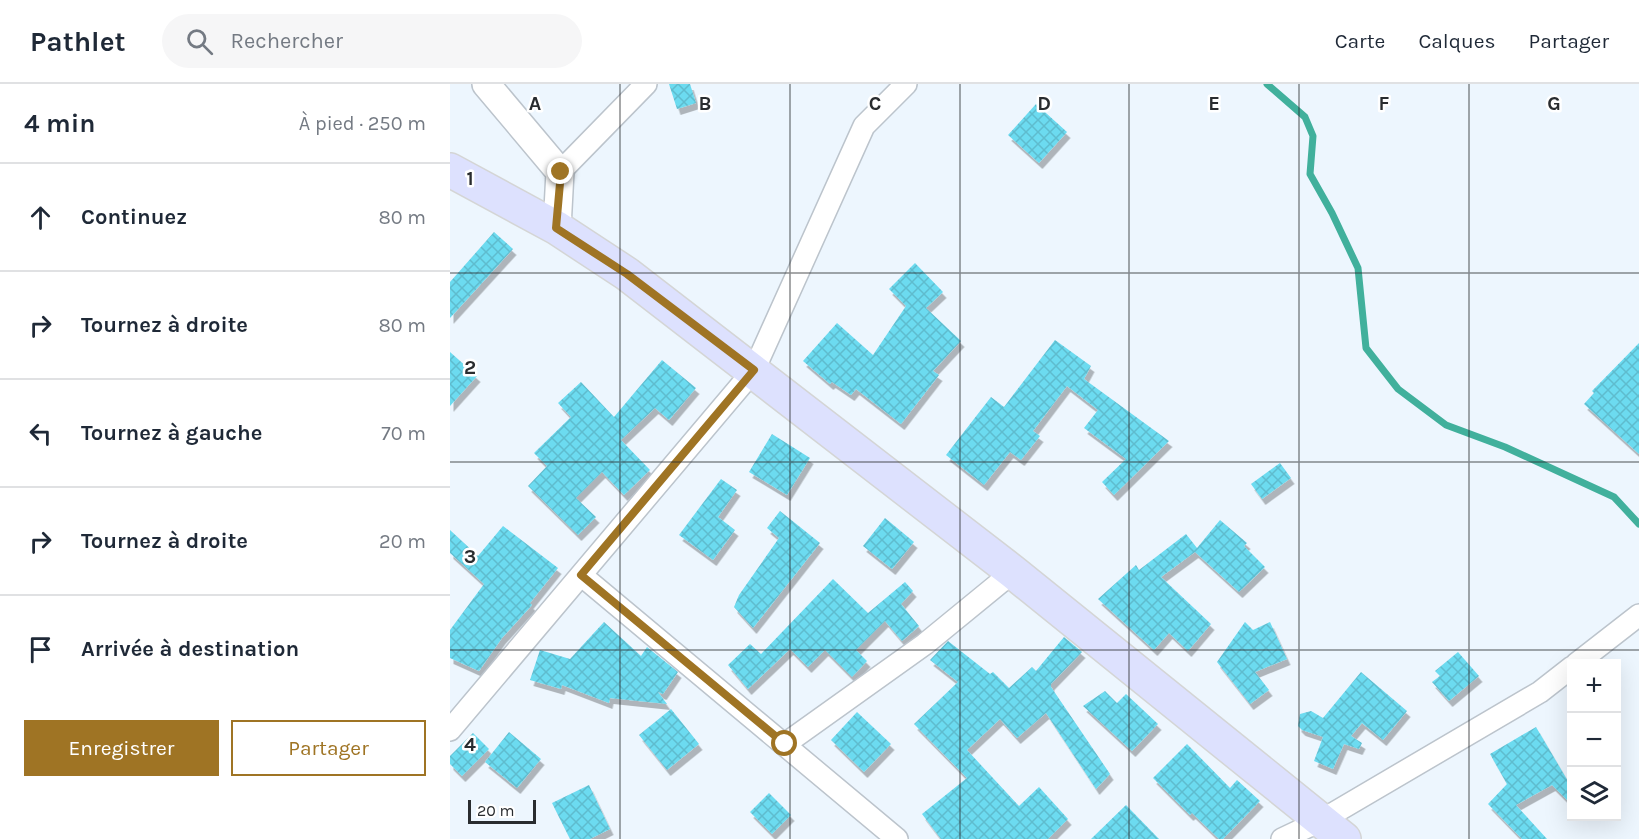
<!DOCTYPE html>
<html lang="fr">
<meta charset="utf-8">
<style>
:root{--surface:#fff;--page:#f6f6f7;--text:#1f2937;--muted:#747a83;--line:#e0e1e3;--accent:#9f7424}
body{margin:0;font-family:Karla,sans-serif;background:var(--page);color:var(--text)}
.controls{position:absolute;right:18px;bottom:18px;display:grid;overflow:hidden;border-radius:0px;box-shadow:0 6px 24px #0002}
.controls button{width:54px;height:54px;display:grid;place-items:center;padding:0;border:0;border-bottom:2px solid var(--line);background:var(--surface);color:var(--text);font:30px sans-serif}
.scale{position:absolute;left:18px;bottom:15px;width:68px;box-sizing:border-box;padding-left:6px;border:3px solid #292c2f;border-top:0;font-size:16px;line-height:21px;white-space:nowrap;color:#292c2f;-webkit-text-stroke:4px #fff;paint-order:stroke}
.stop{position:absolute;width:18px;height:18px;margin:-14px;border:4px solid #9f7424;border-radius:50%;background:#fff}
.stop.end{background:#9f7424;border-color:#fff;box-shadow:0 2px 6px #0008}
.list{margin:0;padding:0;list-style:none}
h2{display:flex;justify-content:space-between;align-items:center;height:78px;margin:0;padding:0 24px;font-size:26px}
h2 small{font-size:20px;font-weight:400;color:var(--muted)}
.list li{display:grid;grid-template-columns:39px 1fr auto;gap:18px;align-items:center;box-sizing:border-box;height:108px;padding:0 24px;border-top:2px solid var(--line)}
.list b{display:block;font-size:22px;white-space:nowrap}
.list em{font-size:20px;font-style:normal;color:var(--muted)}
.actions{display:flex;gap:12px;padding:18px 24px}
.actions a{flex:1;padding:14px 0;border:2px solid var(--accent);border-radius:0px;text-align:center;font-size:21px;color:var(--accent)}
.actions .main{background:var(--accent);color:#fff}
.icon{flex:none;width:33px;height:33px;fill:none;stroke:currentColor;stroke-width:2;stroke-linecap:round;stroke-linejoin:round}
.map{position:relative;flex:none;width:1189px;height:755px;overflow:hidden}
header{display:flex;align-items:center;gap:36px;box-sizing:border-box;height:84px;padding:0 30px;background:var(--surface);border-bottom:2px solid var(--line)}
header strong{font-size:28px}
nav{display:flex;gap:33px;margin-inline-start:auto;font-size:21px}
.search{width:420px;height:54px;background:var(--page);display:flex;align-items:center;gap:15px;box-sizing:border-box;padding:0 21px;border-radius:33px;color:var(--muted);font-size:22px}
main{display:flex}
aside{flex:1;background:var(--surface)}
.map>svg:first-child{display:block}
</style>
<header>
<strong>Pathlet</strong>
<div class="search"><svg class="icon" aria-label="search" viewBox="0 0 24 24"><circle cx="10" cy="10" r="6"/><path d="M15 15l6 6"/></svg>Rechercher</div>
<nav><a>Carte</a><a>Calques</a><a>Partager</a></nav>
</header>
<main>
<aside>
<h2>4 min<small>À pied · 250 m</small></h2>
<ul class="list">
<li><svg class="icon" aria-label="ahead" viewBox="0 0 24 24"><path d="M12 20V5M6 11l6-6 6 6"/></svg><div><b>Continuez</b></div><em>80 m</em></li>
<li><svg class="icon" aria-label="right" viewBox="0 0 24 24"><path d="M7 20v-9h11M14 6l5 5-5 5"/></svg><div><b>Tournez à droite</b></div><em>80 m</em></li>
<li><svg class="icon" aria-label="left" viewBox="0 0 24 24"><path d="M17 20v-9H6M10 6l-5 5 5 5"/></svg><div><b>Tournez à gauche</b></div><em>70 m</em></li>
<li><svg class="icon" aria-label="right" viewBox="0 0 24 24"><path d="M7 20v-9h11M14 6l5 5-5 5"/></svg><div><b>Tournez à droite</b></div><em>20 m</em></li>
<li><svg class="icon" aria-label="arrive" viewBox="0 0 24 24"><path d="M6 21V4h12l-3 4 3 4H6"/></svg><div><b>Arrivée à destination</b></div></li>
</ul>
<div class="actions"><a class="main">Enregistrer</a><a>Partager</a></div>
</aside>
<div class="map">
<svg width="1189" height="755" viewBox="0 0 1189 755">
<defs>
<pattern id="building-cross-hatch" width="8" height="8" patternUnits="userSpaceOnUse" patternTransform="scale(1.5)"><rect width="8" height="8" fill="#6cdbf0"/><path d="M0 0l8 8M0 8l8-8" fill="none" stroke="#5ebcce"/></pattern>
<filter id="shadow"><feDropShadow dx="3.5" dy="6" stdDeviation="0" flood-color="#0004"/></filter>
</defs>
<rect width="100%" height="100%" fill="#edf6fe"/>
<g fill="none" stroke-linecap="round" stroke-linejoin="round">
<path stroke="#41b09c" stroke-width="7" d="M 817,0 L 855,33 L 863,52 L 860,90 L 882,129 L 908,184 L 916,264 L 948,305 L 996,341 L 1055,363 L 1164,413 L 1189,440"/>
</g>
<path fill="url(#building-cross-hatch)" filter="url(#shadow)" d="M 219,0 L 240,0 L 246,19 L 227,25 Z
M 586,20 L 617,48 L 589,79 L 558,51 Z
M 44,148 L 63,165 L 0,234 L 0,198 Z
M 465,179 L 493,208 L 476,224 L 511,257 L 483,287 L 489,291 L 451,340 L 406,305 L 401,311 L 382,298 L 380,300 L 353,277 L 387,239 L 423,271 L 456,222 L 439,205 Z
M 605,256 L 641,282 L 634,295 L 719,357 L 664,411 L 652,398 L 676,375 L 634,344 L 648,326 L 617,302 L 583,347 L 590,352 L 571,376 L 560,368 L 534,401 L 496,371 L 541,313 L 554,323 Z
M 1189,259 L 1189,370 L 1134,320 L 1144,309 L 1142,307 Z
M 0,268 L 27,292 L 0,322 Z
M 212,276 L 246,304 L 219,336 L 205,324 L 171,356 L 200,386 L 174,411 L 152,388 L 126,414 L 146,433 L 128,451 L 78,402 L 97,382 L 84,369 L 121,333 L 108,319 L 131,298 L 164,333 Z
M 322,350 L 360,374 L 337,411 L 299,388 Z
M 830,379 L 841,394 L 812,415 L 801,400 Z
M 271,395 L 287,406 L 268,433 L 285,446 L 263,476 L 229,451 Z
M 330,427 L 370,459 L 303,544 L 284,523 L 289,511 L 329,454 L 317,444 Z
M 435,434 L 464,458 L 442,485 L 413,462 Z
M 770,436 L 797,459 L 794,462 L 815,483 L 789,508 L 745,468 L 711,493 L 761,540 L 738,567 L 719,549 L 704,566 L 648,515 L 686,481 L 689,486 L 736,450 L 747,464 Z
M 53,442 L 108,484 L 80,519 L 82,521 L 52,554 L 29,587 L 0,574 L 0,546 L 34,500 L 0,469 L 0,446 L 28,472 Z
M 383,495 L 418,529 L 455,498 L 463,507 L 451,520 L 469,542 L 452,557 L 435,537 L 406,566 L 417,577 L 402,593 L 375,566 L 358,583 L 340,565 L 298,605 L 278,581 L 300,560 L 311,570 Z
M 154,538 L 191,572 L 197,563 L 228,588 L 213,610 L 208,608 L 217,620 L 160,614 L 159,619 L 112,601 L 111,605 L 80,596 L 90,566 L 120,575 Z
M 795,538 L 803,546 L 820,538 L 837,575 L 805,588 L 819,606 L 800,620 L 767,578 Z
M 614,553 L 632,568 L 601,600 L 601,603 L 660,690 L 646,705 L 596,629 L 567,654 L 550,635 L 517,666 L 569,722 L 589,703 L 618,735 L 598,755 L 491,755 L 472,730 L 517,694 L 464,640 L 508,598 L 480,576 L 498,557 L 540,590 L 543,588 L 559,604 L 582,583 L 586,587 Z
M 1008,568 L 1029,592 L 999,617 L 982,598 L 990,592 L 985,587 Z
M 911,588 L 957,627 L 933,656 L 912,639 L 901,652 L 912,659 L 909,665 L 894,660 L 883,685 L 864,677 L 873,653 L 852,646 L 848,642 L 850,630 L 861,627 L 873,634 Z
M 655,607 L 667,619 L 676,610 L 708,640 L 682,667 L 633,622 Z
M 221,625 L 249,660 L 217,686 L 189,651 Z
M 407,628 L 441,660 L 414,688 L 381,656 Z
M 1086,643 L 1122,704 L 1122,721 L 1102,701 L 1066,721 L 1097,755 L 1072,755 L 1038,720 L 1057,700 L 1040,670 Z
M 59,648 L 91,675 L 67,704 L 35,678 Z
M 23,649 L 39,665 L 12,692 L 0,680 L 0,672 Z
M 737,660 L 780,704 L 787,696 L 810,717 L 773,755 L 769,755 L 742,729 L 740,731 L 703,694 Z
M 139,701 L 160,745 L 140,755 L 120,755 L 102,719 Z
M 319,709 L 341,731 L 322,750 L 300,728 Z
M 676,721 L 709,755 L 641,755 Z"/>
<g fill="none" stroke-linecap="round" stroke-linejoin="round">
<defs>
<path id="minor" d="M 110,88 L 196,0
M 131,491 L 447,755
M 1126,580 L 1189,531
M 0,646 L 304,286 L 414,42 L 456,0
M 335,660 L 475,560 L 563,488
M 832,755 L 872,736 L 1090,608 L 1122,583"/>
<path id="tertiary" d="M 36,0 L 110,88 L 107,144"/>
<path id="primary" d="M 0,86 L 107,144 L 177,190 L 563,488 L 894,755"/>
</defs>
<use href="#minor" stroke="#bcc4cc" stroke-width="24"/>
<use href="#tertiary" stroke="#bcc4cc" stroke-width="30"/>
<use href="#primary" stroke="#d4d5d5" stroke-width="36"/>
<use href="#minor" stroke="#fff" stroke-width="21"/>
<use href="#tertiary" stroke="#fff" stroke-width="27"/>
<use href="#primary" stroke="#dde1fe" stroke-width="33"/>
</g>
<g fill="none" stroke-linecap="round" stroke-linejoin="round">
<path stroke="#9f7424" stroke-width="8" d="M 111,88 L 106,144 L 177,190 L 304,286 L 131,491 L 335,660"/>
</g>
<path fill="none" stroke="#292c2f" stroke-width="1.5" stroke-opacity="0.55" d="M 170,0 L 170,755M 340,0 L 340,755M 510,0 L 510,755M 679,0 L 679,755M 849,0 L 849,755M 1019,0 L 1019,755M 0,189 L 1189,189M 0,378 L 1189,378M 0,566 L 1189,566"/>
<g font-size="20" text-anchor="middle" font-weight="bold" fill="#292c2f" stroke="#fff" stroke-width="5" stroke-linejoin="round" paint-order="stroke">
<text x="85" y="26">A</text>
<text x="255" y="26">B</text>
<text x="425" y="26">C</text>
<text x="594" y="26">D</text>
<text x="764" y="26">E</text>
<text x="934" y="26">F</text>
<text x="1104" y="26">G</text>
<text x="20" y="101">1</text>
<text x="20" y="290">2</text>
<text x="20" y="479">3</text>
<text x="20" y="667">4</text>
</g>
</svg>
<div class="controls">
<button>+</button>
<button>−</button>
<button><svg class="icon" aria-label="layers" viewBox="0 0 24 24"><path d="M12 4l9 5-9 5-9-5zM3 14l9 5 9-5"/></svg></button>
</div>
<div class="scale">20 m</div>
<div class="stop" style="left:335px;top:660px"></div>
<div class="stop end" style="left:111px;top:88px"></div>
</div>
</main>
